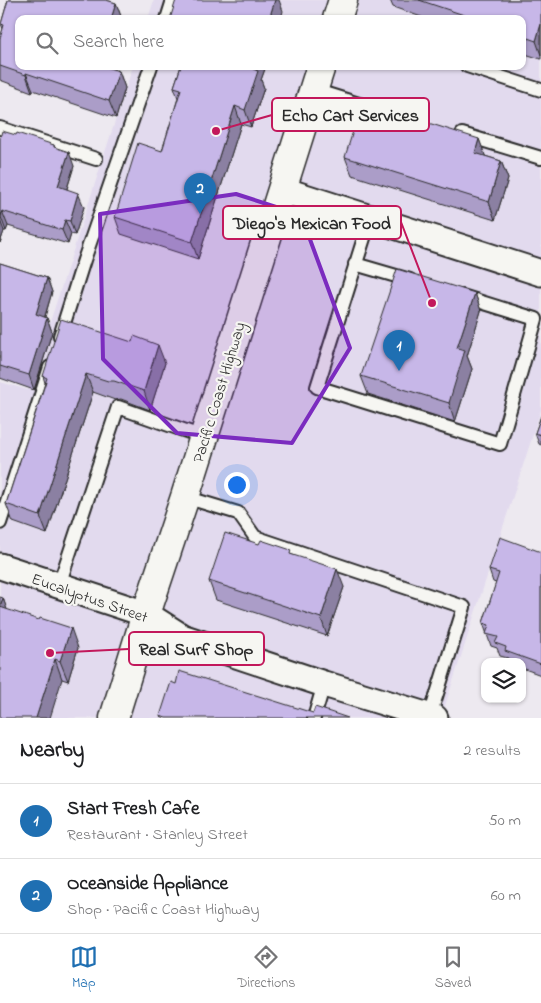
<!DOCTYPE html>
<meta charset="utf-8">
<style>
:root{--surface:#fff;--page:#f2f2f2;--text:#202124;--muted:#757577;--line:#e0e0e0;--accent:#1f6fb2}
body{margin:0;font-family:"Indie Flower",sans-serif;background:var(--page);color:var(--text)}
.controls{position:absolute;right:15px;bottom:15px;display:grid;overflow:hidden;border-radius:10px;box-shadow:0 1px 4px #0004}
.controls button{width:45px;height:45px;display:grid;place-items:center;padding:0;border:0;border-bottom:1px solid var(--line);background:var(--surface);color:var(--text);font:25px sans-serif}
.you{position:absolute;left:236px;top:484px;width:18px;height:18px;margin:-12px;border:4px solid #fff;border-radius:50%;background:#1a73e8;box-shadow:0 0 0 8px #1a73e833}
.badge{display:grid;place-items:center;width:32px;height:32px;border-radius:50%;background:var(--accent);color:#fff;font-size:16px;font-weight:700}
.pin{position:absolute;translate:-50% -41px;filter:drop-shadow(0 1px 2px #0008)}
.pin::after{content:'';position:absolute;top:26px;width:18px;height:15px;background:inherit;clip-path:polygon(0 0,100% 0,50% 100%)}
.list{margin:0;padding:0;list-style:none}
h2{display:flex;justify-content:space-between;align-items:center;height:65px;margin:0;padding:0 20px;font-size:21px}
h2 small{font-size:16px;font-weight:400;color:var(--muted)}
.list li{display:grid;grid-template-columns:32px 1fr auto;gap:15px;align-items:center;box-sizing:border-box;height:75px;padding:0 20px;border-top:1px solid var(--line)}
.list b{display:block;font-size:19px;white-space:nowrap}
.list p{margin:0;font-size:16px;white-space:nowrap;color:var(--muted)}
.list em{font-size:16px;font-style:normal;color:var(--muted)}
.icon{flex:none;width:28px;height:28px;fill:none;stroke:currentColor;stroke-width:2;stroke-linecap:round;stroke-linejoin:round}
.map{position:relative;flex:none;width:541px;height:718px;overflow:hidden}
.search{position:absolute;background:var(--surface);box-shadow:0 1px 4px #0004;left:15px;right:15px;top:15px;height:55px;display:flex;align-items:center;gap:12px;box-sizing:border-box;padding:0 18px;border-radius:10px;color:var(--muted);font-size:19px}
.sheet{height:215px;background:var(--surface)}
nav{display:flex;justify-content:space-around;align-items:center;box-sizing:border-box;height:70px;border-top:1px solid var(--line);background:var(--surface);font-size:14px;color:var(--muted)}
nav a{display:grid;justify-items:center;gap:2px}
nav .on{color:var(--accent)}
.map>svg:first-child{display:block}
</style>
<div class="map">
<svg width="541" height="718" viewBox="0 0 541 718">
<rect width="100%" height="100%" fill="#ede9f0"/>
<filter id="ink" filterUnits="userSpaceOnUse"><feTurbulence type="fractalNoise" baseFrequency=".02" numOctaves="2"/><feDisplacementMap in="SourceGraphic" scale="10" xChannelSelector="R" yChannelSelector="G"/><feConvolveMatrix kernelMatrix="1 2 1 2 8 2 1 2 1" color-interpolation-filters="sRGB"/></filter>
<g filter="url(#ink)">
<path fill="#e2daee" d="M 154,0 L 541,0 L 541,410 L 441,718 L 0,718 L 0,382 L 28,390 L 133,66 L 522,66 L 522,19 L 148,19 Z"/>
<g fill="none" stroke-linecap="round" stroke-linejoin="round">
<defs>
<path id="service" d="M 167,19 L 173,0
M 467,66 L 541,90
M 314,90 L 378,110
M 0,128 L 96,159
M 462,134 L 541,158
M 370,219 L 317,387 L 500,444 L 536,319 L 462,296
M 355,264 L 410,280
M 60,336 L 84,260 L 151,66
M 185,497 L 238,513 L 255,537 L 464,607 L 430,716
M 0,523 L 50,367
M 59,585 L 118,407 L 203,437
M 314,718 L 324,684"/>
<path id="minor" d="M 283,190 L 541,273
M 0,566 L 146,614 L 182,637 L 324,684 L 435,718"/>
<path id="primary" d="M 337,19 L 343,0
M 114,718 L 146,614 L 185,497 L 321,66"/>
</defs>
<use href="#service" stroke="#2b2b2b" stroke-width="16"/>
<use href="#minor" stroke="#2b2b2b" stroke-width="29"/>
<use href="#primary" stroke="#2b2b2b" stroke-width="31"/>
<use href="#service" stroke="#f6f6f2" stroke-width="12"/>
<use href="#minor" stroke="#f6f6f2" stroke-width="25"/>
<use href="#primary" stroke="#f6f6f2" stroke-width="28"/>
</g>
<path fill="#ab9dc8" stroke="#2b2b2b" d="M 8,0 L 106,0 L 116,3 L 122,19 L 19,19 L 19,66 L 108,66 L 108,68 L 119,71 L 125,88 L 116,118 L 33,90 L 32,92 L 0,80 L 0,38 L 3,29 L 1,24 Z
M 390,0 L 541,0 L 541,59 L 522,53 L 522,19 L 427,19 L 393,7 Z
M 181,66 L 266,66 L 261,80 L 264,88 L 251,127 L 241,124 L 198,259 L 121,234 L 115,217 L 162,151 L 178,98 L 174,87 Z
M 0,138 L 54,145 L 55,148 L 74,166 L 67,189 L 84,207 L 75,235 L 71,234 L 68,244 L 8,226 L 6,231 L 4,231 L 0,243 Z
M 479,139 L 485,156 L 501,161 L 508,179 L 495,220 L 352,175 L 345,157 Z
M 0,263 L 47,278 L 52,292 L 45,317 L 47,318 L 52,332 L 34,390 L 0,378 Z
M 475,293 L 481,311 L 467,356 L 472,369 L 455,422 L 368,394 L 361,376 Z
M 165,363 L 150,410 L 121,399 L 115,400 L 93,392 L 47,534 L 13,522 L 6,504 L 45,383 L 43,376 Z
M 541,416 L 541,445 L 539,444 L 535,433 Z
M 259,544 L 293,555 L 344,587 L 327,636 L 216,600 L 209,581 Z
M 541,552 L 541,675 L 522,668 L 522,662 L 509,662 L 508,658 L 500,656 L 497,648 L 491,646 L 483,623 L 496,583 L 493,582 L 489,570 Z
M 3,598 L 7,610 L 78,648 L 68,681 L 62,679 L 0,718 Z"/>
<path fill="#8b80a2" stroke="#2b2b2b" d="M 275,0 L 279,0 L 283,11 L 281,19 L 269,19 Z
M 116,3 L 122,19 L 111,19 Z
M 541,24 L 541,55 L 536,41 Z
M 254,66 L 266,66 L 261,80 L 264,88 L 251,127 L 245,110 Z
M 119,71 L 125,88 L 116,118 L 109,101 Z
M 26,73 L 33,90 L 32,92 L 26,75 Z
M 235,106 L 241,124 L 198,259 L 192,242 Z
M 479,139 L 486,158 L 475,153 Z
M 69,152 L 74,166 L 63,201 L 58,186 Z
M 501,161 L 508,179 L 495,220 L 489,202 Z
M 78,193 L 84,207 L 75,235 L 70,221 Z
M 2,211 L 8,226 L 6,231 L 1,217 Z
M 0,220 L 4,231 L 0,243 Z
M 65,220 L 71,234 L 68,244 L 62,230 Z
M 47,278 L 52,292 L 41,329 L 36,314 Z
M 475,293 L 481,311 L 467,356 L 472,369 L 455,422 L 449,403 L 457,348 Z
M 47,318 L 52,332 L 34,390 L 29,375 Z
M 158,345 L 165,363 L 150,410 L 144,391 Z
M 86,374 L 93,392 L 47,534 L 40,516 Z
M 337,569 L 344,587 L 327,636 L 321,618 Z
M 3,598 L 10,618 L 0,608 L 0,606 Z
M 71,628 L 78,648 L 68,681 L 60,661 Z
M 55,659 L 62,679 L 50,718 L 36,718 Z"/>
<path fill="#c7b7e8" stroke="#2b2b2b" d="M 8,0 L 106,0 L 116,3 L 111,19 L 19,19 L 19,66 L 103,66 L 119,71 L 109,101 L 26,73 L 26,75 L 0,66 L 0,38 L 4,25 L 1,24 Z
M 176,0 L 275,0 L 269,19 L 170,19 Z
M 419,0 L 541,0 L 541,24 L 536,41 L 522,36 L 522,19 L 476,19 Z
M 181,66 L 254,66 L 253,69 L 258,71 L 245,110 L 235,106 L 192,242 L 115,217 L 138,143 L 162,151 L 181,89 L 174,87 Z
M 362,102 L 479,139 L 475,153 L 501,161 L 489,202 L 345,157 Z
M 2,131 L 16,135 L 17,133 L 54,145 L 54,147 L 69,152 L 58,186 L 78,193 L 70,221 L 65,220 L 62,230 L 2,211 L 0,217 L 0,138 Z
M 0,263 L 47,278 L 36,314 L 47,318 L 29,375 L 0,366 Z
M 397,269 L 475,293 L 457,348 L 465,350 L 449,403 L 361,376 Z
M 61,319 L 132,342 L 134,336 L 158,345 L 144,391 L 114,381 L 108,381 L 86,374 L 40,516 L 6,504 L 47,378 L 43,376 Z
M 541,416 L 541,435 L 535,433 Z
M 225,533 L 259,544 L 261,540 L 291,550 L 290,554 L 337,569 L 321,618 L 209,581 Z
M 500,537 L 541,552 L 541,664 L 505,651 L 506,647 L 495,643 L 498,637 L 486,634 L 489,625 L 483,623 L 499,573 L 489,570 Z
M 0,597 L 3,598 L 0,606 Z
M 0,607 L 39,620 L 40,618 L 71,628 L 60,661 L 55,659 L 36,718 L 0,718 Z
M 179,671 L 313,713 L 315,707 L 348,718 L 166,718 L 160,716 L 171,682 L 176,684 Z"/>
</g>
<path fill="#7b2cbf" fill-opacity="0.2" stroke="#7b2cbf" stroke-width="4" stroke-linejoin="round" d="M 236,194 L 301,215 L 350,348 L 292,443 L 177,433 L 103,359 L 100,214 Z"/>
<g text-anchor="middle" stroke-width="4.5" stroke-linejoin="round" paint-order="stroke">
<g font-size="16" fill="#2b2b2b" stroke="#f6f6f2">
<text transform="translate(218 392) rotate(-73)" y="6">Pacific Coast Highway</text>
<text transform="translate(90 597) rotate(19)" y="6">Eucalyptus Street</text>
</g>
</g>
<path fill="none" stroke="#c2185b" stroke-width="2" d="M216 131L272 115M432 303L401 222M50 653L129 649"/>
<g fill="#c2185b" stroke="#f6f6f2" stroke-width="2">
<circle cx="216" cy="131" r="5"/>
<circle cx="432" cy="303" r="5"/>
<circle cx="50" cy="653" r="5"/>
</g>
<g fill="#f6f6f2" stroke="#c2185b" stroke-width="2">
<rect x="272" y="98" width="157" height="33" rx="5"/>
<rect x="223" y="206" width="178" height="33" rx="5"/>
<rect x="129" y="632" width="135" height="33" rx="5"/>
</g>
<g font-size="18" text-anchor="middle" font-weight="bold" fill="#2b2b2b">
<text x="350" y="121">Echo Cart Services</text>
<text x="312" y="229">Diego's Mexican Food</text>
<text x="196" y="655">Real Surf Shop</text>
</g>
</svg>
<div class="controls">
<button><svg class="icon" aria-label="layers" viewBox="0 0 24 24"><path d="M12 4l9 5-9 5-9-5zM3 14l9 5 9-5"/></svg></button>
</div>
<div class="you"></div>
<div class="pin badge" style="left:399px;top:371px">1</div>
<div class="pin badge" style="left:200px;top:214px">2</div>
<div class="search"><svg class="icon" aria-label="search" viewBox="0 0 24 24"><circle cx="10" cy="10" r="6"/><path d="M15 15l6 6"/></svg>Search here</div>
</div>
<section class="sheet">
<h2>Nearby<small>2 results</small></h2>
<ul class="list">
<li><span class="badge">1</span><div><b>Start Fresh Cafe</b><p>Restaurant · Stanley Street</p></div><em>50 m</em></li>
<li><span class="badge">2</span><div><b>Oceanside Appliance</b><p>Shop · Pacific Coast Highway</p></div><em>60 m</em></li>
</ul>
</section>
<nav>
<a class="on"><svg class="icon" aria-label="map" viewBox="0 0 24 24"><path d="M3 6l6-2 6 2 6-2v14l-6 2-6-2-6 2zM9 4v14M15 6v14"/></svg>Map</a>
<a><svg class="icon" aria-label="directions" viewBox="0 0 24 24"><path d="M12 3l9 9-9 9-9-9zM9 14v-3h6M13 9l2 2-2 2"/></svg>Directions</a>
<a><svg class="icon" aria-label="saved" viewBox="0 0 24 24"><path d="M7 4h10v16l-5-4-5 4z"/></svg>Saved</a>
</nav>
